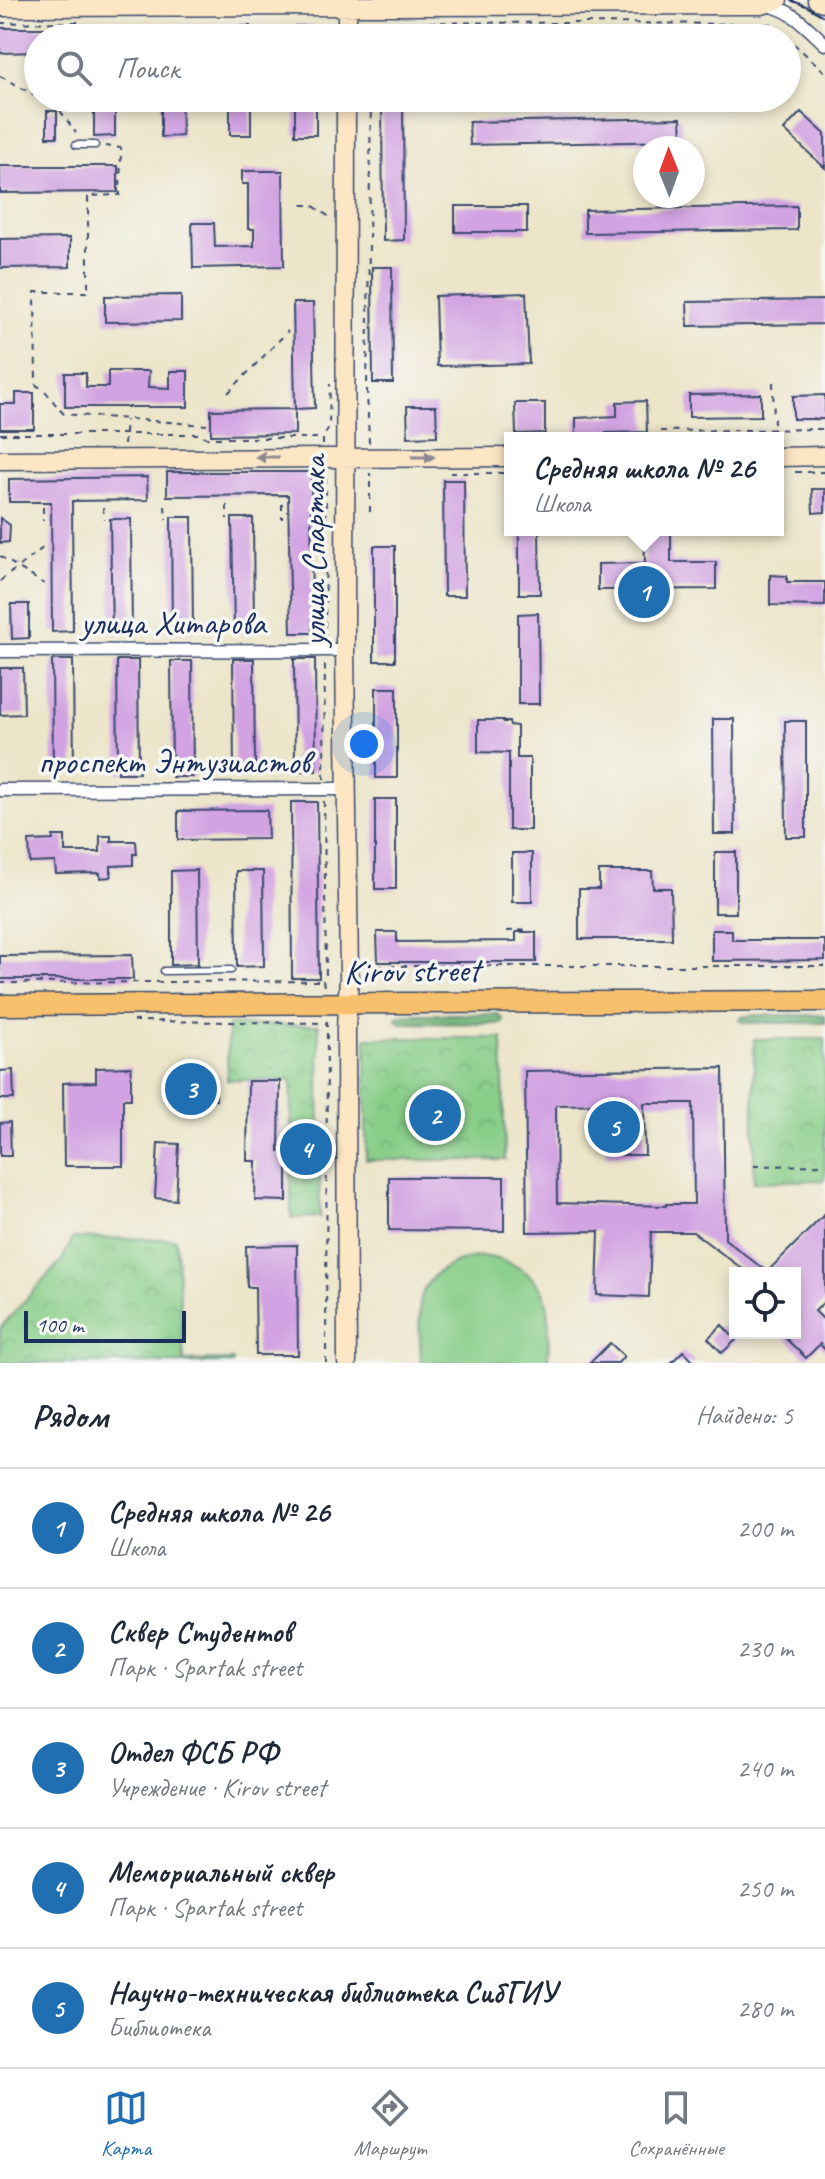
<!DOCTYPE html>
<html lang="ru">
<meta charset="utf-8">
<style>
:root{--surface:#fff;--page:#f2f2f3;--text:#1f2937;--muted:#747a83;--line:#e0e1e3;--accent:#1f6fb2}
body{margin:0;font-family:Caveat,sans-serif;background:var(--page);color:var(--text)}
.controls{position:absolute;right:24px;bottom:24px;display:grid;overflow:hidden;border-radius:0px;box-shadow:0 4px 12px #0003}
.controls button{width:72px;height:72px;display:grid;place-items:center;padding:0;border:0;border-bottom:2px solid var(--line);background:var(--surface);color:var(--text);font:40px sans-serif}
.compass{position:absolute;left:633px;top:136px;width:72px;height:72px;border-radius:50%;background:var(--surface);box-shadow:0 4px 12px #0003;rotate:359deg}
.scale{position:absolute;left:24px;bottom:20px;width:162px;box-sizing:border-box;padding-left:8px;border:4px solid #1b2f5e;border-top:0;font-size:22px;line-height:28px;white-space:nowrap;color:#1b2f5e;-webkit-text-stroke:6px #f6f6f2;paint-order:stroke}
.you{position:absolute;left:364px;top:744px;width:28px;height:28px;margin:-20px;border:6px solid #fff;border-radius:50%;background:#1a73e8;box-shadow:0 0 0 12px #1a73e833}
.badge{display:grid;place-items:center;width:52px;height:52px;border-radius:50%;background:var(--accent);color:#fff;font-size:26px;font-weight:700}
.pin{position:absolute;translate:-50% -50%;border:4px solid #fff;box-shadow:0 2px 8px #0006}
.popup{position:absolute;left:504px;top:432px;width:280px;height:104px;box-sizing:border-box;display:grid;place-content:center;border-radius:0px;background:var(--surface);filter:drop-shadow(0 2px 6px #0005);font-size:26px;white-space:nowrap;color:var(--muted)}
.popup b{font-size:30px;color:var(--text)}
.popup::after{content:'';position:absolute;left:50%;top:100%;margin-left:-16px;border:16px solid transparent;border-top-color:var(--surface)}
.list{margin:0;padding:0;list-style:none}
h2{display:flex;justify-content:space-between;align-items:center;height:104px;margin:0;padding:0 32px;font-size:34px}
h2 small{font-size:26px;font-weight:400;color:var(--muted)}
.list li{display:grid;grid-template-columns:52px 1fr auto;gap:24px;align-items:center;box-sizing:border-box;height:120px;padding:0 32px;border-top:2px solid var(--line)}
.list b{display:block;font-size:30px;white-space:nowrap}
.list p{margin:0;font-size:26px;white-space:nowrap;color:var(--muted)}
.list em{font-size:26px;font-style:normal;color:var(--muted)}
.icon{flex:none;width:44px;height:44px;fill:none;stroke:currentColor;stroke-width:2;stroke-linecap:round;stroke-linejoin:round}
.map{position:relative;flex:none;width:825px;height:1363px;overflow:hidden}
.search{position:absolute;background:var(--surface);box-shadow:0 4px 12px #0003;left:24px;right:24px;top:24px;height:88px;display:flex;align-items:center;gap:20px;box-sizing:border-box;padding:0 28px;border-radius:44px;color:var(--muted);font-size:30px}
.sheet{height:704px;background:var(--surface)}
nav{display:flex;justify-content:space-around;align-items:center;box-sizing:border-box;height:112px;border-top:2px solid var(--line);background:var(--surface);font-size:22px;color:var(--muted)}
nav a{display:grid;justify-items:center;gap:4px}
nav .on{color:var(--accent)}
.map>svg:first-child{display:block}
</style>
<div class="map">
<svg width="825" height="1363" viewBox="0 0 825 1363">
<defs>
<pattern id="forest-firs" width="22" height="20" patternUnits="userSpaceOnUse" patternTransform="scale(2)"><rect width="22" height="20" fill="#6eb174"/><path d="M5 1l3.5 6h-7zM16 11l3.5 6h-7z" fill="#5a9062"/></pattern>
<pattern id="park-crowns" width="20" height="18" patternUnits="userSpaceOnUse" patternTransform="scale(2)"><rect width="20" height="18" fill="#88ce88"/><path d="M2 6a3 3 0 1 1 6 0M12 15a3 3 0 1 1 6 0" fill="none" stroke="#75b178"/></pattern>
</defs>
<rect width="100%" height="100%" fill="#f6f6f2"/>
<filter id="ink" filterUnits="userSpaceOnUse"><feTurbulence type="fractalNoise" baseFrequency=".0125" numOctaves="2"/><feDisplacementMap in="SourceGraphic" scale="16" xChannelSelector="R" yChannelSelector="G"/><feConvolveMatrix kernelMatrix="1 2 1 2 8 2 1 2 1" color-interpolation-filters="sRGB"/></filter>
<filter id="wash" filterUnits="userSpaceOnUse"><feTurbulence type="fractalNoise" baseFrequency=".006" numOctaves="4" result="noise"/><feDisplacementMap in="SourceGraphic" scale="32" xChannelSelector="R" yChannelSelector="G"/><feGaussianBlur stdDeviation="1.8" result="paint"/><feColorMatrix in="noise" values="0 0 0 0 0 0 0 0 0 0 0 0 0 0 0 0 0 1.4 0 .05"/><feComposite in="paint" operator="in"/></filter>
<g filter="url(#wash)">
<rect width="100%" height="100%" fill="#ece5c9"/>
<path fill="url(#forest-firs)" stroke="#447069" stroke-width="2" d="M 408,1014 L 498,1014 L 503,1020 L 502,1023 L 498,1024 L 401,1023 L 396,1019 L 398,1016 Z
M 753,1015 L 825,1015 L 825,1023 L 745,1023 L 740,1020 L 742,1017 Z"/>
<path fill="url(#park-crowns)" stroke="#527e73" stroke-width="2" d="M 228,1025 L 319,1025 L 320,1217 L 291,1218 L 291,1080 L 227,1080 Z
M 366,1038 L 502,1038 L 505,1160 L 366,1160 Z
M 754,1039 L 825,1039 L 825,1180 L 754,1182 Z
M 73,1238 L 176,1239 L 184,1361 L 233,1360 L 233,1363 L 0,1363 L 0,1328 L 62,1260 Z"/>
<path fill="#88ce88" stroke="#527e73" stroke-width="2" d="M 481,1256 C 508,1259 537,1272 546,1300 C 551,1314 548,1347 548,1363 L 421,1363 C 421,1348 417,1311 421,1298 C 428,1270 457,1260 481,1256 Z"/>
<g id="blocks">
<path fill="#d2a2e2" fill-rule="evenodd" d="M 230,26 L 250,26 L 250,38 L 230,38 Z
M 295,26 L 316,26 L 316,38 L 295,38 Z
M 0,28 L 68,28 L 68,38 L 38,38 L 38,52 L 0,53 Z
M 94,28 L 115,28 L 115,38 L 94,38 Z
M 160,28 L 181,28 L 181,38 L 160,38 Z
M 94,98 L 115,98 L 115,136 L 94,137 Z
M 161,98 L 181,98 L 182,136 L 161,137 Z
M 230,98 L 251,98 L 251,135 L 230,135 Z
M 295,98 L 316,98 L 316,135 L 295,135 Z
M 382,98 L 403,98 L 404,240 L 383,241 Z
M 47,111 L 57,111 L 57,137 L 47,137 Z
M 801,112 L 825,134 L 825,168 L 784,130 Z
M 681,118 L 682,141 L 470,145 L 469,122 Z
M 0,166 L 118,166 L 118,192 L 0,193 Z
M 242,171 L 283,171 L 284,266 L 193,268 L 192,223 L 214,223 L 215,247 L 254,246 L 254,229 L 248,229 L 248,184 L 242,184 Z
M 455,206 L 527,206 L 527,232 L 455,232 Z
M 797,206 L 797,230 L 585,233 L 585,210 Z
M 70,238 L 70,267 L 0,268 L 0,239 Z
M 372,267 L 392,267 L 393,383 L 373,383 Z
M 526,293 L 529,364 L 437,366 L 435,296 Z
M 181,295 L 181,321 L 105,322 L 105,296 Z
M 825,300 L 825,324 L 688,326 L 687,302 Z
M 293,303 L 313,303 L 315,408 L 295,409 Z
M 108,371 L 149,371 L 148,387 L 170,388 L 170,371 L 188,371 L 188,407 L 65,407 L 65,373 L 86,373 L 86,387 L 108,387 Z
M 16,393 L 34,393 L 34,429 L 0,429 L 0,404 L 16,404 Z
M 761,394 L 761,416 L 689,417 L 689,395 Z
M 825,395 L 825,419 L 793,419 L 793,396 Z
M 646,401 L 647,432 L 606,433 L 606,438 L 576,438 L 576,418 L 617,416 L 617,402 Z
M 515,403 L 545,403 L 545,433 L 516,434 Z
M 407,406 L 436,406 L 437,436 L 408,437 Z
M 295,409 L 295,434 L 211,435 L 211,410 Z
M 167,472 L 311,472 L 312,633 L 291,633 L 288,495 L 167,496 Z
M 147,477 L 148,500 L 72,501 L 73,631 L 52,632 L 51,502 L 9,502 L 9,479 Z
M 443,480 L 464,480 L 465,596 L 444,596 Z
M 812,489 L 825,489 L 825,512 L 813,513 Z
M 171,517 L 192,517 L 193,632 L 172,632 Z
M 0,518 L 10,525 L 9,542 L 0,543 Z
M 232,518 L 253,518 L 254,633 L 234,633 Z
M 110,519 L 131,519 L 132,634 L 112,634 Z
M 519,530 L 539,530 L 540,594 L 519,594 Z
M 644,530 L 671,530 L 671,562 L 716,562 L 716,589 L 598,590 L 598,564 L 645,563 Z
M 374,546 L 395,546 L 395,661 L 374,661 Z
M 770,575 L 787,576 L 787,582 L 825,582 L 825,606 L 770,605 Z
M 11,604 L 29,604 L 29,638 L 12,639 Z
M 538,613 L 539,704 L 518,704 L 518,614 Z
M 233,659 L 254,659 L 255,772 L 234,772 Z
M 294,659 L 315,659 L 316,771 L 295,771 Z
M 52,660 L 73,660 L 74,771 L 53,771 Z
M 117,660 L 138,660 L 139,773 L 118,773 Z
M 171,661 L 192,661 L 193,777 L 172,777 Z
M 0,668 L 23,668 L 24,714 L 0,715 Z
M 376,688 L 397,688 L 397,778 L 376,778 Z
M 713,719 L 734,719 L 735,834 L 714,834 Z
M 478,720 L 503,720 L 503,722 L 509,722 L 510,725 L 517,726 L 517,758 L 530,758 L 530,830 L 509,830 L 509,753 L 478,752 Z
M 785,721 L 806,721 L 806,837 L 786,837 Z
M 375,799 L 396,799 L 396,889 L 375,889 Z
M 291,802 L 317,802 L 319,978 L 292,978 Z
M 267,810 L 268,839 L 178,840 L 178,811 Z
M 53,836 L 65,836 L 65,852 L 100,852 L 100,836 L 111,836 L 111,841 L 136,841 L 137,854 L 133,854 L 133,865 L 111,866 L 111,877 L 100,878 L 100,873 L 56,874 L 55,862 L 30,863 L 29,841 L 53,840 Z
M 715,852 L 736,852 L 736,913 L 715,913 Z
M 512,853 L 532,853 L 532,902 L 512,902 Z
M 197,870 L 198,964 L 171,965 L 171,871 Z
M 236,871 L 263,871 L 264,966 L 237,967 Z
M 599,871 L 652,871 L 653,888 L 671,888 L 672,939 L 579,939 L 579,889 L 599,889 Z
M 712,930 L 732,930 L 732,940 L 825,940 L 825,960 L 712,961 Z
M 377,932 L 397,932 L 397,942 L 516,941 L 516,932 L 536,932 L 536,962 L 378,962 Z
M 132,955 L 133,979 L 0,979 L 0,956 Z
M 131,1067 L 131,1099 L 123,1099 L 123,1166 L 64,1166 L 63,1083 L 96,1082 L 96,1068 Z
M 723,1068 L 725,1239 L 767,1272 L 825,1214 L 825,1301 L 815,1311 L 825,1321 L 825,1350 L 820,1344 L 806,1358 L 780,1333 L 795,1333 L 795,1273 L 748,1273 L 693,1232 L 651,1232 L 649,1297 L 597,1295 L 599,1231 L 527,1232 L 525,1071 ZM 644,1103 L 693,1103 L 694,1204 L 666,1204 L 666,1206 L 557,1203 L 556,1105 L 606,1104 L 607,1155 L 645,1155 Z
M 13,1070 L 14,1099 L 0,1099 L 0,1071 Z
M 216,1077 L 216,1100 L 165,1100 L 165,1078 Z
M 248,1081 L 280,1081 L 279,1151 L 287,1151 L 287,1201 L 255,1200 L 256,1161 L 247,1161 Z
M 10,1122 L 11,1156 L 0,1156 L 0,1123 Z
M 158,1143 L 179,1144 L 176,1200 L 155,1198 Z
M 389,1177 L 504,1177 L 504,1231 L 389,1230 Z
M 297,1245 L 298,1355 L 256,1355 L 255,1287 L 247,1287 L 246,1246 Z
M 722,1325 L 736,1340 L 722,1353 L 708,1338 Z
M 610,1343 L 624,1356 L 618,1363 L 590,1363 Z
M 683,1351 L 695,1363 L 671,1363 Z"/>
</g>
</g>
<g filter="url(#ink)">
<use href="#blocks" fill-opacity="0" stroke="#3a4a6e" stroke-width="2"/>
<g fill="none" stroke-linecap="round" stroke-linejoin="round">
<defs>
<path id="lane" d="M 76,145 L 95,145
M 164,971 L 231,970"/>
<path id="street" d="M 765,5 C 791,8 807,27 825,44
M 0,651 L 345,650
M 0,790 L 348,789"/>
<path id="secondary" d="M 817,0 L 823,2
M 0,7 L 762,5 L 778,0
M 347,38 L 347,0
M 346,98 L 345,650 L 349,977 L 346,1028 L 347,1363
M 778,457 L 825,456
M 0,460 L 510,457"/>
<path id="primary" d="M 0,1005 L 825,1001"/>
</defs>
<use href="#lane" stroke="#3a4a6e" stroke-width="9"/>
<use href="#street" stroke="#3a4a6e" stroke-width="15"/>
<use href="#secondary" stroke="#3a4a6e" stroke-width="21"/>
<use href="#primary" stroke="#3a4a6e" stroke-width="23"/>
<path stroke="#3a4a6e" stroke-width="2" stroke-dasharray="6 6" stroke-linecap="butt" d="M 369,22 L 772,24 L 825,72
M 0,23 L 78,22
M 371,23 L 371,38
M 0,76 L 38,97
M 40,98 L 59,109 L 76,133
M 105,146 L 121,148 L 120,195 L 88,196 L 88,292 L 35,292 L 36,385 C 50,392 53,404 64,414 L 207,425
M 302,205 L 312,205 L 331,218
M 773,382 L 774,427
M 228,393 L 288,331
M 660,431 L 825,429
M 0,434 L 200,434 L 207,438 L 322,438
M 369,443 L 367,389 L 371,98
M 124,445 L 126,420
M 323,445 L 323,438 L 329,427 L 330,384
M 795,472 L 825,472
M 450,473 L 510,473
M 311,503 L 324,503
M 282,504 L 282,519
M 227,505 L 227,519
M 165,506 L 166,520
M 43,507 L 43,521
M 103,507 L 104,520
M 370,512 L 370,473
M 0,556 L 44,584
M 0,581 L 44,547
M 325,639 L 326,473
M 324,779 L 325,661
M 507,931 L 528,930
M 365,966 L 825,966
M 0,983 L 323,981
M 324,986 L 323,981 L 326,977 L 324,801
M 133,1021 L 327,1023
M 754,1166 L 825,1165
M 326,1363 L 327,1020"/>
<use href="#lane" stroke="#fff" stroke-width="6"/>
<use href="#street" stroke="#fff" stroke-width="12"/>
<use href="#secondary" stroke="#fce6c4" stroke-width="18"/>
<use href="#primary" stroke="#f7c06c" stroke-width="20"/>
<path stroke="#1b2f5e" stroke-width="2" d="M 790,0 L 806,6 L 825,17"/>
</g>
<defs><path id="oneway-solid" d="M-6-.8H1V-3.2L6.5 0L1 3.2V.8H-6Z" transform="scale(2)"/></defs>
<g fill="#8c8a91">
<use href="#oneway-solid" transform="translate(267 457) rotate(180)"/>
<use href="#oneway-solid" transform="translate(423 457)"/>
</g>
</g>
<g text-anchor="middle" stroke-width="7" stroke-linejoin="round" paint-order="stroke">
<g font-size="34" fill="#1b2f5e" stroke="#f6f6f2">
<text transform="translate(313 551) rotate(-90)" y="12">улица Спартака</text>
<text x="173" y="634">улица Хитарова</text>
<text x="174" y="773">проспект Энтузиастов</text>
<text transform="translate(412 970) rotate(-1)" y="12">Kirov street</text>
</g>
</g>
</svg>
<div class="controls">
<button><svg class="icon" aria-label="locate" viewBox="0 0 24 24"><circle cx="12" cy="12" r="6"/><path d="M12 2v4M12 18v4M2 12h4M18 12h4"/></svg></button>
</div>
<svg class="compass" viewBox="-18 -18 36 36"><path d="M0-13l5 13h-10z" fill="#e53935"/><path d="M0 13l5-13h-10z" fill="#747a83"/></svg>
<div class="scale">100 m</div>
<div class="you"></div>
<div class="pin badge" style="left:644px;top:592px">1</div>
<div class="popup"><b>Средняя школа № 26</b>Школа</div>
<div class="pin badge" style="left:435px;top:1115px">2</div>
<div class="pin badge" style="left:191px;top:1089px">3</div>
<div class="pin badge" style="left:306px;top:1149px">4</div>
<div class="pin badge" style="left:614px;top:1127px">5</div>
<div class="search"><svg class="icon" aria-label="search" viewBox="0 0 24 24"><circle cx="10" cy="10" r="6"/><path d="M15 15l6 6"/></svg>Поиск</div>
</div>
<section class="sheet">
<h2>Рядом<small>Найдено: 5</small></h2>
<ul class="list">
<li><span class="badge">1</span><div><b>Средняя школа № 26</b><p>Школа</p></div><em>200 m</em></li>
<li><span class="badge">2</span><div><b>Сквер Студентов</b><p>Парк · Spartak street</p></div><em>230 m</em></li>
<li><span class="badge">3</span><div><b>Отдел ФСБ РФ</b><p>Учреждение · Kirov street</p></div><em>240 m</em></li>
<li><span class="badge">4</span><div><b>Мемориальный сквер</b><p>Парк · Spartak street</p></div><em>250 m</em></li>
<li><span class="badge">5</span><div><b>Научно-техническая библиотека СибГИУ</b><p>Библиотека</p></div><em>280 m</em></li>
</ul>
</section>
<nav>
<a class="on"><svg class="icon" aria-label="map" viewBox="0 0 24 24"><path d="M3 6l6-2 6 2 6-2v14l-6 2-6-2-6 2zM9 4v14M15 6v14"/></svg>Карта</a>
<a><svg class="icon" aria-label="directions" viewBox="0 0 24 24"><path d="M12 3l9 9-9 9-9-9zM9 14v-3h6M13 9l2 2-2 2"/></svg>Маршрут</a>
<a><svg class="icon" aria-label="saved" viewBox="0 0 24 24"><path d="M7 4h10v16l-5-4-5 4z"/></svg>Сохранённые</a>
</nav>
